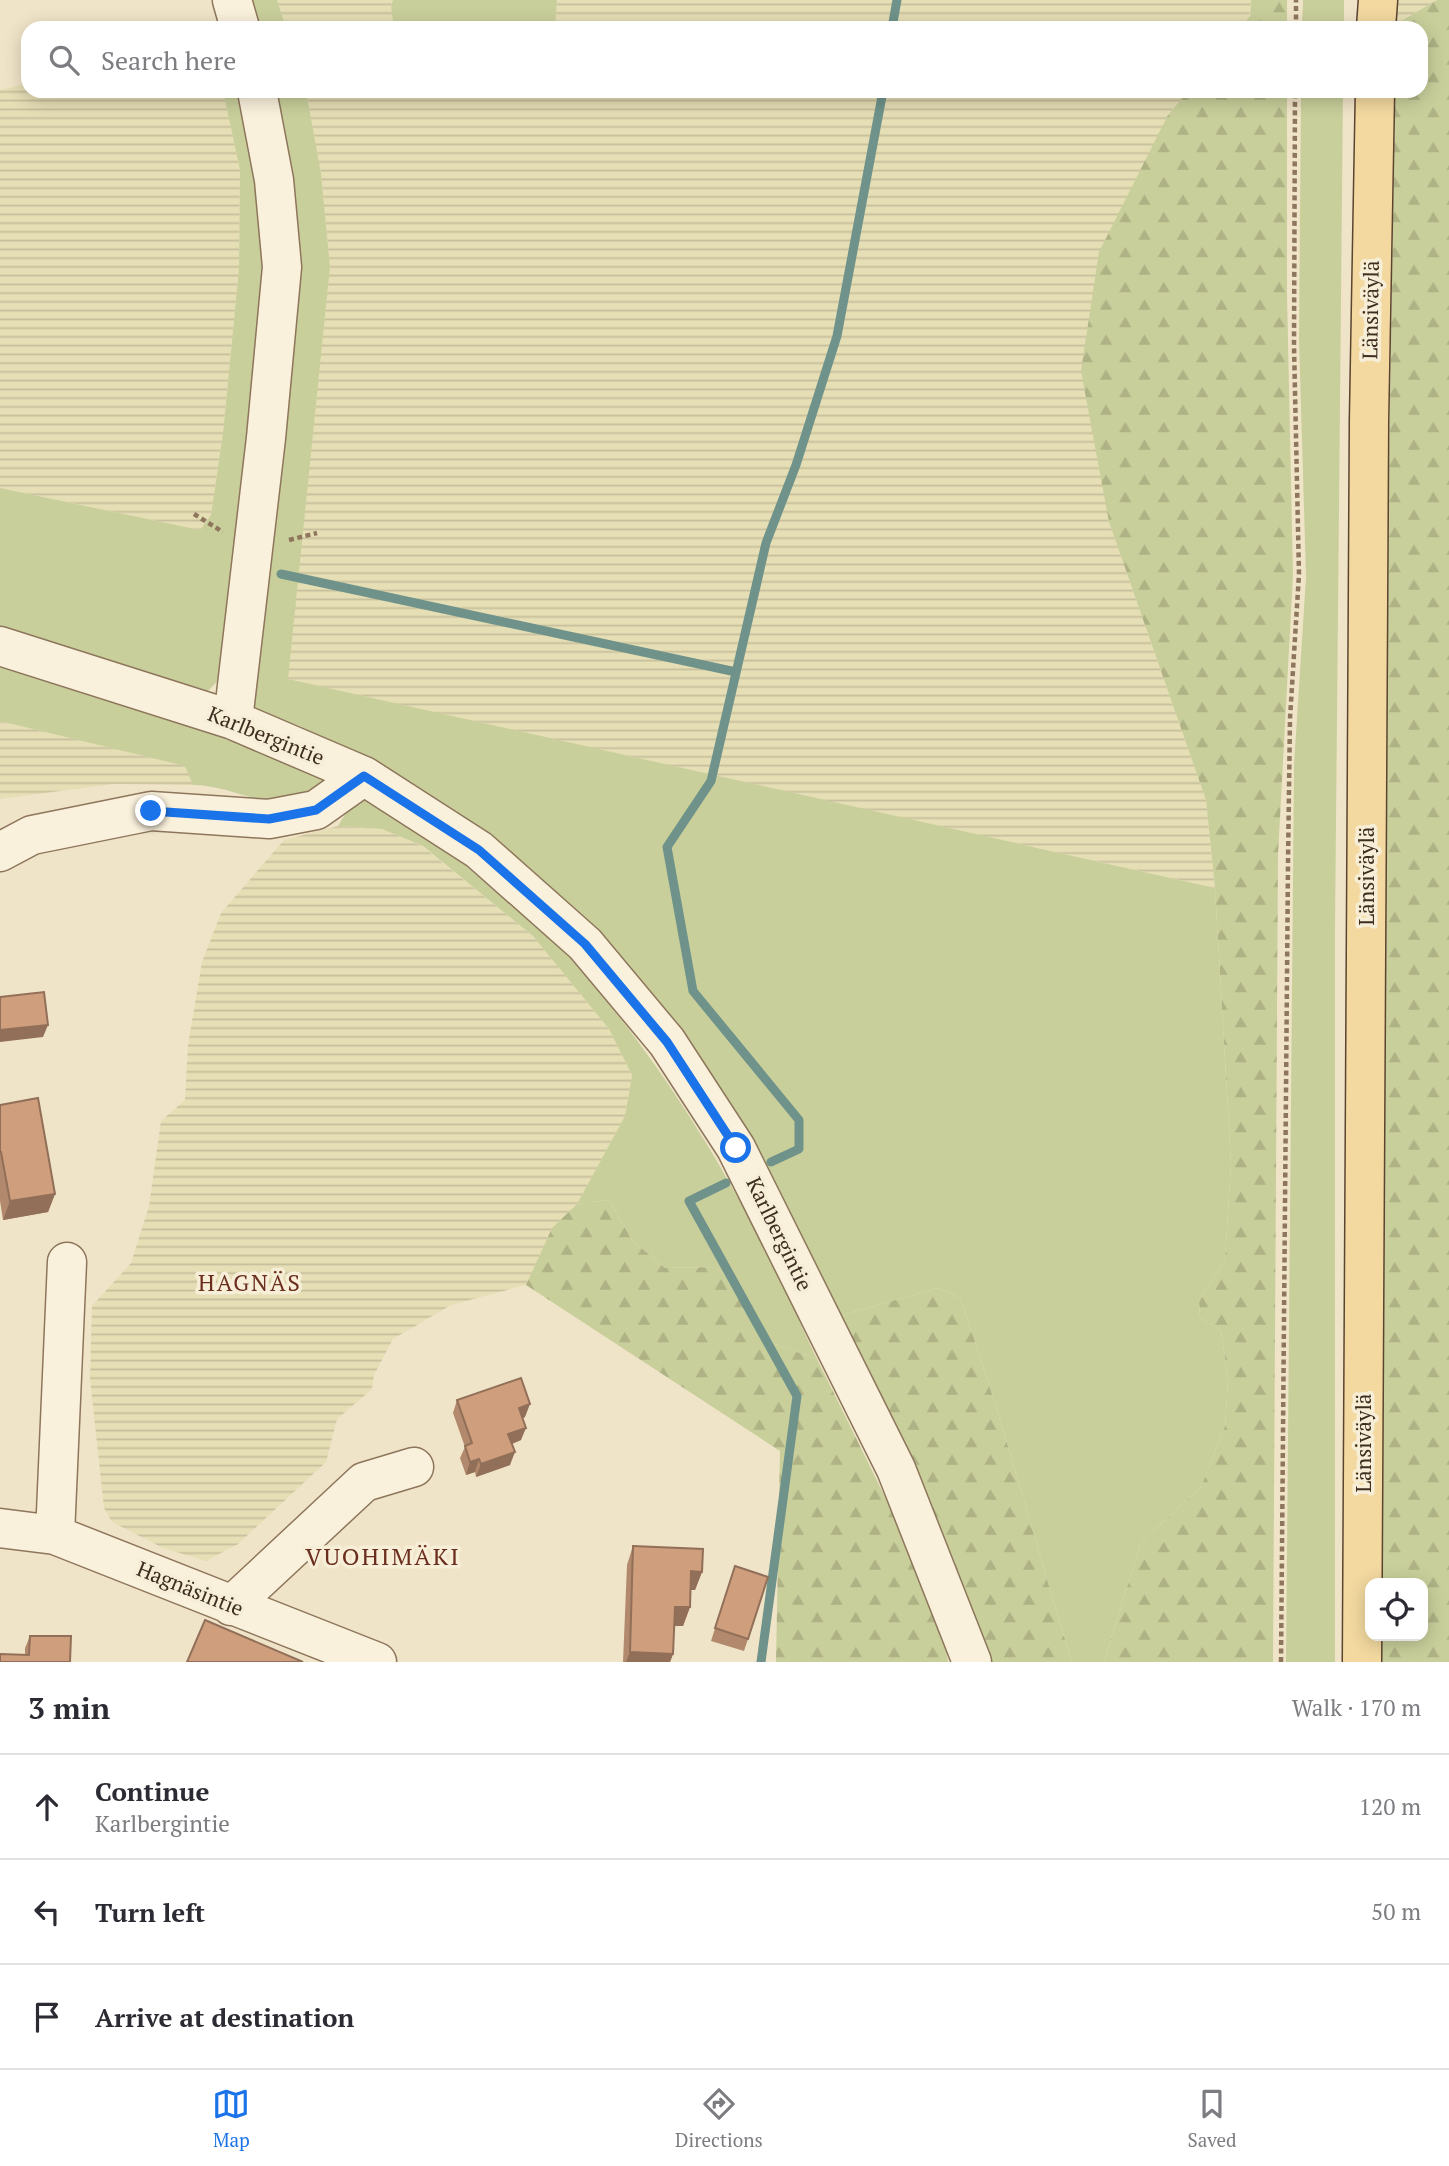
<!DOCTYPE html>
<meta charset="utf-8">
<style>
:root{--surface:#fff;--page:#f2f2f3;--text:#2b2b33;--muted:#7c7c81;--line:#e1e1e2;--accent:#1a73e8}
body{margin:0;font-family:"PT Serif",serif;background:var(--page);color:var(--text)}
.controls{position:absolute;right:21px;bottom:21px;display:grid;overflow:hidden;border-radius:14px;box-shadow:0 4px 18px #0003}
.controls button{width:63px;height:63px;display:grid;place-items:center;padding:0;border:0;border-bottom:2px solid var(--line);background:var(--surface);color:var(--text);font:35px sans-serif}
.stop{position:absolute;width:21px;height:21px;margin:-16px;border:5px solid #1a73e8;border-radius:50%;background:#fff}
.stop.end{background:#1a73e8;border-color:#fff;box-shadow:0 2px 7px #0008}
.list{margin:0;padding:0;list-style:none}
h2{display:flex;justify-content:space-between;align-items:center;height:91px;margin:0;padding:0 28px;font-size:30px}
h2 small{font-size:23px;font-weight:400;color:var(--muted)}
.list li{display:grid;grid-template-columns:46px 1fr auto;gap:21px;align-items:center;box-sizing:border-box;height:105px;padding:0 28px;border-top:2px solid var(--line)}
.list b{display:block;font-size:26px;white-space:nowrap}
.list p{margin:0;font-size:23px;white-space:nowrap;color:var(--muted)}
.list em{font-size:23px;font-style:normal;color:var(--muted)}
.icon{flex:none;width:38px;height:38px;fill:none;stroke:currentColor;stroke-width:2;stroke-linecap:round;stroke-linejoin:round}
.map{position:relative;flex:none;width:1449px;height:1662px;overflow:hidden}
.search{position:absolute;background:var(--surface);box-shadow:0 4px 18px #0003;left:21px;right:21px;top:21px;height:77px;display:flex;align-items:center;gap:18px;box-sizing:border-box;padding:0 24px;border-radius:21px;color:var(--muted);font-size:26px}
.sheet{height:406px;background:var(--surface)}
nav{display:flex;justify-content:space-around;align-items:center;box-sizing:border-box;height:98px;border-top:2px solid var(--line);background:var(--surface);font-size:19px;color:var(--muted)}
nav a{display:grid;justify-items:center;gap:4px}
nav .on{color:var(--accent)}
.map>svg:first-child{display:block}
</style>
<div class="map">
<svg width="1449" height="1662" viewBox="0 0 1449 1662">
<defs>
<pattern id="farmland-rules" width="6" height="5" patternUnits="userSpaceOnUse" patternTransform="scale(1.75)"><rect width="6" height="5" fill="#e6deb5"/><path d="M0 2.5h6" fill="none" stroke="#c6bf9b"/></pattern>
<pattern id="forest-firs" width="22" height="20" patternUnits="userSpaceOnUse" patternTransform="scale(1.75)"><rect width="22" height="20" fill="#c9cf9b"/><path d="M5 1l3.5 6h-7zM16 11l3.5 6h-7z" fill="#aeb285"/></pattern>
</defs>
<rect width="100%" height="100%" fill="#f0e4c8"/>
<path fill="url(#farmland-rules)" d="M 277,0 L 393,0 L 391,6 L 394,28 L 286,28 Z
M 557,0 L 1251,0 L 1249,19 L 1241,28 L 555,28 Z
M 1397,0 L 1437,0 L 1396,24 Z
M 28,83 L 28,91 L 223,91 L 240,170 L 239,268 L 223,433 L 211,515 L 200,530 L 0,488 L 0,90 Z
M 306,91 L 1188,91 L 1168,115 L 1109,522 L 1206,800 L 1215,888 L 287,679 L 330,267 L 321,173 Z
M 0,721 L 186,766 L 193,785 L 113,784 L 0,799 Z
M 338,826 L 382,829 L 422,846 L 533,936 L 609,1029 L 632,1075 L 625,1116 L 577,1204 L 552,1228 L 526,1285 L 451,1305 L 393,1339 L 374,1375 L 372,1389 L 337,1419 L 326,1462 L 238,1544 L 206,1561 L 163,1548 L 112,1522 L 104,1508 L 90,1379 L 92,1306 L 131,1263 L 149,1206 L 161,1121 L 185,1100 L 188,1045 L 202,962 L 221,913 L 284,840 Z"/>
<path fill="#c9cf9b" d="M 241,0 L 277,0 L 286,28 L 247,28 Z
M 393,0 L 557,0 L 555,28 L 394,28 L 391,6 Z
M 1251,0 L 1277,0 L 1250,17 Z
M 1303,0 L 1344,0 L 1344,28 L 1302,28 Z
M 223,91 L 250,91 L 273,266 L 225,673 L 208,691 L 0,631 L 0,488 L 200,530 L 211,515 L 223,433 L 239,268 L 240,170 Z
M 264,91 L 306,91 L 321,173 L 330,267 L 288,679 L 1215,888 L 1231,1163 L 1225,1261 L 1199,1300 L 1200,1318 L 1221,1330 L 1228,1379 L 1225,1426 L 1201,1487 L 1141,1542 L 1104,1662 L 1072,1662 C 1034,1541 1003,1418 960,1298 L 938,1288 L 839,1316 L 667,1012 L 587,919 L 485,830 L 390,771 L 300,726 L 255,709 L 247,697 L 282,354 Z
M 1301,91 L 1343,91 L 1335,929 L 1335,1662 L 1286,1662 L 1294,765 L 1306,577 L 1299,339 Z
M 0,664 L 240,738 L 338,780 C 330,786 320,795 311,798 C 270,814 234,785 193,785 L 185,766 L 0,721 Z
M 366,798 C 406,825 452,849 490,880 C 593,966 687,1101 750,1220 C 775,1265 795,1313 817,1359 L 760,1339 L 736,1286 L 716,1267 L 665,1268 L 632,1240 L 609,1200 L 577,1204 L 625,1116 L 632,1075 L 609,1029 L 533,936 L 423,846 L 382,829 L 338,826 L 354,800 Z"/>
<path fill="url(#forest-firs)" d="M 1277,0 L 1287,0 L 1287,28 L 1241,28 L 1249,17 Z
M 1437,0 L 1449,0 L 1449,1662 L 1380,1662 L 1380,1636 L 1423,1636 L 1423,1583 L 1381,1583 L 1384,771 L 1395,91 L 1421,91 L 1421,28 L 1396,28 L 1396,24 Z
M 1188,91 L 1287,91 L 1287,293 L 1293,575 L 1278,855 L 1273,1662 L 1104,1662 L 1141,1542 L 1201,1487 L 1225,1426 L 1228,1379 L 1221,1330 L 1200,1318 L 1199,1300 L 1225,1261 L 1231,1163 L 1215,888 L 1206,800 L 1109,522 L 1081,371 L 1099,252 L 1168,115 Z
M 609,1200 L 632,1240 L 665,1268 L 716,1267 L 736,1286 L 760,1339 L 817,1359 L 889,1505 L 946,1648 L 948,1662 L 776,1662 L 780,1451 L 526,1285 L 552,1228 L 577,1204 Z
M 938,1288 L 960,1298 C 1003,1418 1034,1541 1072,1662 L 991,1662 L 839,1316 Z"/>
<g fill="none" stroke-linecap="round" stroke-linejoin="round">
<path stroke="#6f938a" stroke-width="9" d="M 892,28 L 897,0
M 281,574 L 736,672
M 771,1162 L 799,1149 L 799,1120 L 693,991 L 667,847 L 711,781 L 766,543 L 796,465 L 837,336 L 883,91
M 726,1183 L 689,1201 L 797,1396 L 761,1662"/>
<defs>
<path id="minor" d="M 232,0 L 240,28
M 0,646 L 233,720 L 364,776 L 479,850 L 585,944 L 667,1042 L 736,1148 L 896,1469 L 972,1662
M 233,720 L 266,438 L 282,267 L 274,180 L 257,91
M 0,852 L 32,835 L 151,811 L 269,819 L 316,810 L 364,776
M 0,1528 L 55,1535 L 377,1662
M 55,1535 L 67,1262
M 231,1606 L 364,1482 L 414,1467"/>
<path id="major" d="M 1376,28 L 1378,0
M 1362,1662 L 1369,422 L 1375,91"/>
</defs>
<use href="#minor" stroke="#8d765c" stroke-width="41"/>
<use href="#major" stroke="#5b4430" stroke-width="41"/>
<path stroke="#8d765c" stroke-width="4.5" stroke-dasharray="5 3.5" stroke-linecap="butt" d="M 1296,28 L 1296,0
M 194,514 L 223,532
M 289,540 L 317,533
M 1281,1662 L 1288,863 L 1290,718 L 1299,574 L 1294,346 L 1295,91"/>
<use href="#minor" stroke="#faf1dc" stroke-width="38"/>
<use href="#major" stroke="#f3d9a0" stroke-width="38"/>
</g>
<path fill="#b2896c" d="M 0,1105 L 55,1194 L 48,1212 L 3,1220 L 0,1201 Z
M 457,1400 L 525,1417 L 523,1418 L 521,1440 L 512,1444 L 510,1465 L 476,1477 L 475,1472 L 466,1475 L 460,1458 L 465,1447 L 453,1413 Z
M 633,1546 L 702,1572 L 695,1590 L 691,1590 L 690,1607 L 683,1626 L 674,1626 L 673,1654 L 670,1662 L 623,1662 L 627,1565 Z
M 735,1566 L 748,1639 L 744,1651 L 711,1641 Z
M 30,1636 L 70,1662 L 25,1655 L 25,1648 Z"/>
<path fill="#916f58" d="M 48,1025 L 43,1037 L 0,1042 L 0,1030 Z
M 55,1194 L 48,1212 L 3,1220 L 10,1201 Z
M 530,1404 L 525,1417 L 515,1421 L 519,1408 Z
M 526,1428 L 521,1440 L 504,1447 L 508,1434 Z
M 515,1452 L 510,1465 L 476,1477 L 481,1464 Z
M 479,1459 L 475,1472 L 466,1475 L 470,1462 Z
M 691,1571 L 702,1572 L 695,1590 L 684,1590 Z
M 675,1607 L 690,1607 L 683,1626 L 668,1626 Z
M 630,1652 L 673,1654 L 670,1662 L 626,1662 Z"/>
<path fill="#cf9f7d" stroke="#916f58" stroke-width="2" d="M 44,992 L 48,1025 L 0,1030 L 0,997 Z
M 38,1098 L 55,1194 L 10,1201 L 1,1152 L 0,1152 L 0,1105 Z
M 521,1378 L 530,1404 L 519,1408 L 526,1428 L 508,1434 L 515,1452 L 481,1464 L 479,1459 L 470,1462 L 465,1446 L 472,1443 L 457,1400 Z
M 633,1546 L 703,1549 L 702,1572 L 691,1571 L 690,1607 L 675,1607 L 673,1654 L 630,1652 Z
M 735,1566 L 768,1577 L 748,1639 L 715,1628 Z
M 205,1620 L 303,1662 L 187,1662 Z
M 30,1636 L 71,1636 L 70,1662 L 0,1662 L 0,1654 L 29,1655 Z"/>
<g fill="none" stroke-linecap="round" stroke-linejoin="round">
<path stroke="#1a73e8" stroke-width="9" d="M 151,811 L 269,819 L 316,810 L 364,776 L 479,850 L 585,944 L 667,1042 L 736,1148"/>
</g>
<g text-anchor="middle" stroke-width="7" stroke-linejoin="round" paint-order="stroke">
<g font-size="21" fill="#3d2e20" stroke="#f7eed8">
<text transform="translate(1371 310) rotate(-89)" y="7">Länsiväylä</text>
<text transform="translate(266 736) rotate(22)" y="7">Karlbergintie</text>
<text transform="translate(1367 876) rotate(-90)" y="7">Länsiväylä</text>
<text transform="translate(779 1234) rotate(64)" y="7">Karlbergintie</text>
<text transform="translate(1364 1443) rotate(-90)" y="7">Länsiväylä</text>
<text transform="translate(190 1589) rotate(22)" y="7">Hagnäsintie</text>
</g>
<g font-size="23" letter-spacing="2" fill="#6b2e1e" stroke="#f7eed8">
<text x="250" y="1291">HAGNÄS</text>
</g>
<g font-size="24" letter-spacing="2" fill="#6b2e1e" stroke="#f7eed8">
<text x="383" y="1565">VUOHIMÄKI</text>
</g>
</g>
</svg>
<div class="controls">
<button><svg class="icon" aria-label="locate" viewBox="0 0 24 24"><circle cx="12" cy="12" r="6"/><path d="M12 2v4M12 18v4M2 12h4M18 12h4"/></svg></button>
</div>
<div class="stop" style="left:736px;top:1148px"></div>
<div class="stop end" style="left:151px;top:811px"></div>
<div class="search"><svg class="icon" aria-label="search" viewBox="0 0 24 24"><circle cx="10" cy="10" r="6"/><path d="M15 15l6 6"/></svg>Search here</div>
</div>
<section class="sheet">
<h2>3 min<small>Walk · 170 m</small></h2>
<ul class="list">
<li><svg class="icon" aria-label="ahead" viewBox="0 0 24 24"><path d="M12 20V5M6 11l6-6 6 6"/></svg><div><b>Continue</b><p>Karlbergintie</p></div><em>120 m</em></li>
<li><svg class="icon" aria-label="left" viewBox="0 0 24 24"><path d="M17 20v-9H6M10 6l-5 5 5 5"/></svg><div><b>Turn left</b></div><em>50 m</em></li>
<li><svg class="icon" aria-label="arrive" viewBox="0 0 24 24"><path d="M6 21V4h12l-3 4 3 4H6"/></svg><div><b>Arrive at destination</b></div></li>
</ul>
</section>
<nav>
<a class="on"><svg class="icon" aria-label="map" viewBox="0 0 24 24"><path d="M3 6l6-2 6 2 6-2v14l-6 2-6-2-6 2zM9 4v14M15 6v14"/></svg>Map</a>
<a><svg class="icon" aria-label="directions" viewBox="0 0 24 24"><path d="M12 3l9 9-9 9-9-9zM9 14v-3h6M13 9l2 2-2 2"/></svg>Directions</a>
<a><svg class="icon" aria-label="saved" viewBox="0 0 24 24"><path d="M7 4h10v16l-5-4-5 4z"/></svg>Saved</a>
</nav>
